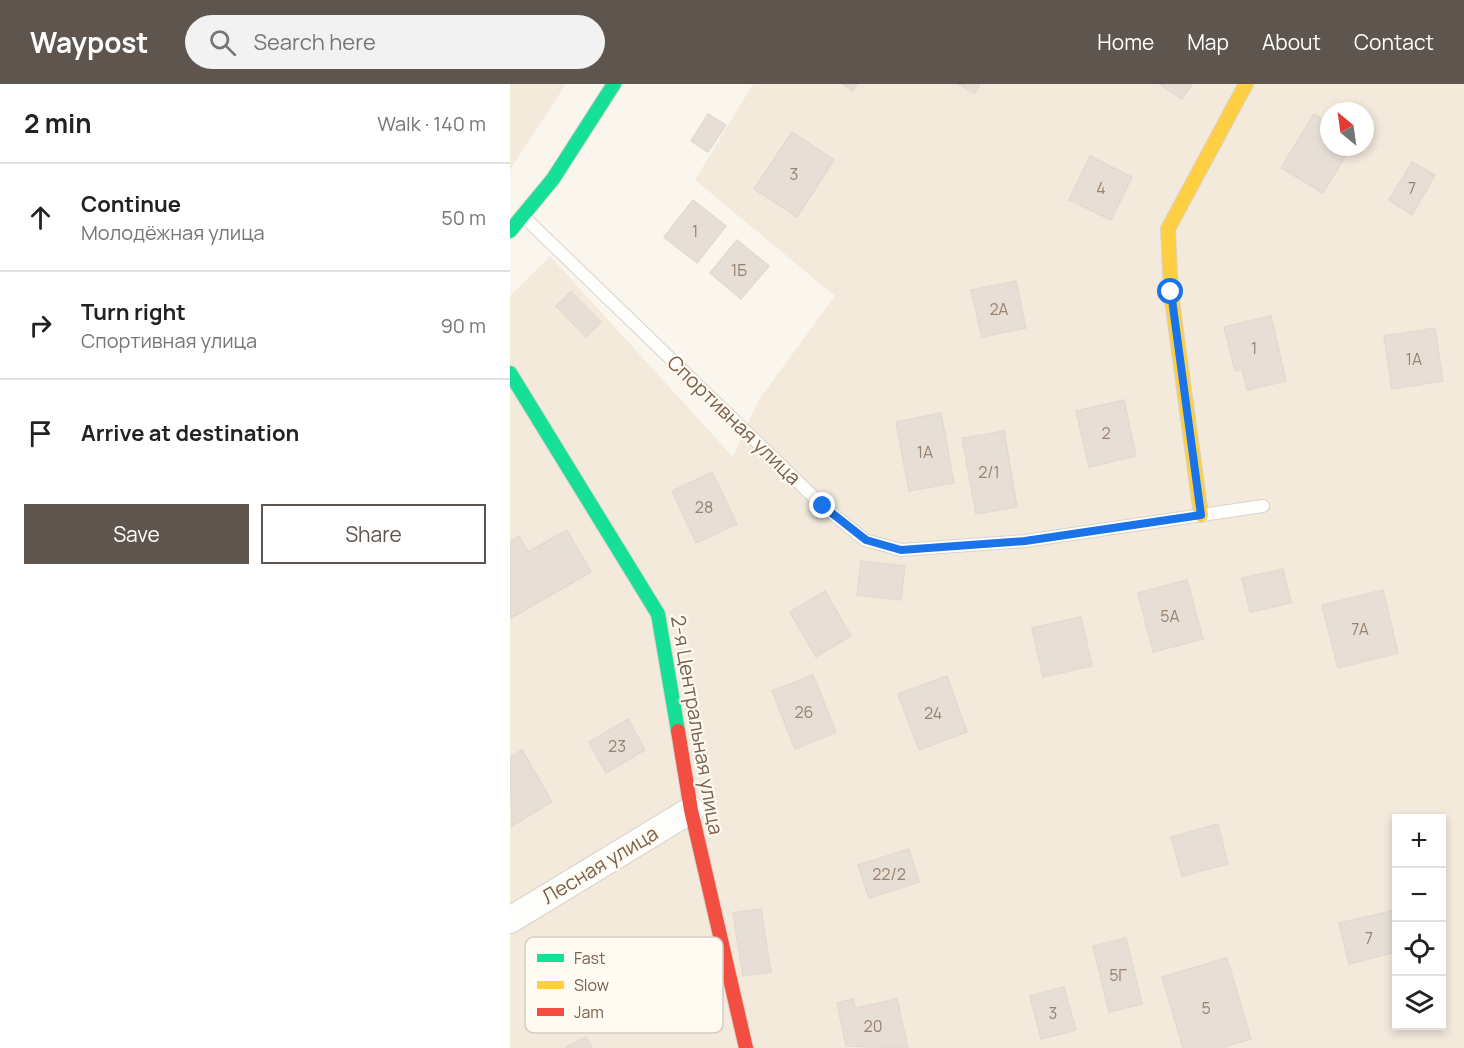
<!DOCTYPE html>
<meta charset="utf-8">
<style>
:root{--surface:#fff;--page:#f2f2f2;--text:#222;--muted:#767676;--line:#e0e0e0;--accent:#5e554e}
body{margin:0;font-family:Manrope,sans-serif;background:var(--page);color:var(--text)}
.controls{position:absolute;right:18px;bottom:18px;display:grid;overflow:hidden;border-radius:0px;box-shadow:0 3px 9px #0003}
.controls button{width:54px;height:54px;display:grid;place-items:center;padding:0;border:0;border-bottom:2px solid var(--line);background:var(--surface);color:var(--text);font:30px sans-serif}
.compass{position:absolute;left:810px;top:18px;width:54px;height:54px;border-radius:50%;background:var(--surface);box-shadow:0 3px 9px #0003;rotate:331deg}
.stop{position:absolute;width:18px;height:18px;margin:-14px;border:4px solid #1a73e8;border-radius:50%;background:#fff}
.stop.end{background:#1a73e8;border-color:#fff;box-shadow:0 2px 6px #0008}
.list{margin:0;padding:0;list-style:none}
h2{display:flex;justify-content:space-between;align-items:center;height:78px;margin:0;padding:0 24px;font-size:26px}
h2 small{font-size:20px;font-weight:400;color:var(--muted)}
.list li{display:grid;grid-template-columns:39px 1fr auto;gap:18px;align-items:center;box-sizing:border-box;height:108px;padding:0 24px;border-top:2px solid var(--line)}
.list b{display:block;font-size:22px;white-space:nowrap}
.list p{margin:0;font-size:20px;white-space:nowrap;color:var(--muted)}
.list em{font-size:20px;font-style:normal;color:var(--muted)}
.actions{display:flex;gap:12px;padding:18px 24px}
.actions a{flex:1;padding:14px 0;border:2px solid var(--accent);border-radius:0px;text-align:center;font-size:21px;color:var(--accent)}
.actions .main{background:var(--accent);color:#fff}
.icon{flex:none;width:33px;height:33px;fill:none;stroke:currentColor;stroke-width:2;stroke-linecap:round;stroke-linejoin:round}
.map{position:relative;flex:none;width:954px;height:964px;overflow:hidden}
header{display:flex;align-items:center;gap:36px;box-sizing:border-box;height:84px;padding:0 30px;background:var(--accent);color:#fff}
header strong{font-size:28px}
nav{display:flex;gap:33px;margin-inline-start:auto;font-size:21px}
.search{width:420px;height:54px;background:var(--page);display:flex;align-items:center;gap:15px;box-sizing:border-box;padding:0 21px;border-radius:33px;color:var(--muted);font-size:22px}
main{display:flex}
aside{flex:1;background:var(--surface)}
.map>svg:first-child{display:block}
</style>
<header>
<strong>Waypost</strong>
<div class="search"><svg class="icon" aria-label="search" viewBox="0 0 24 24"><circle cx="10" cy="10" r="6"/><path d="M15 15l6 6"/></svg>Search here</div>
<nav><a>Home</a><a>Map</a><a>About</a><a>Contact</a></nav>
</header>
<main>
<aside>
<h2>2 min<small>Walk · 140 m</small></h2>
<ul class="list">
<li><svg class="icon" aria-label="ahead" viewBox="0 0 24 24"><path d="M12 20V5M6 11l6-6 6 6"/></svg><div><b>Continue</b><p>Молодёжная улица</p></div><em>50 m</em></li>
<li><svg class="icon" aria-label="right" viewBox="0 0 24 24"><path d="M7 20v-9h11M14 6l5 5-5 5"/></svg><div><b>Turn right</b><p>Спортивная улица</p></div><em>90 m</em></li>
<li><svg class="icon" aria-label="arrive" viewBox="0 0 24 24"><path d="M6 21V4h12l-3 4 3 4H6"/></svg><div><b>Arrive at destination</b></div></li>
</ul>
<div class="actions"><a class="main">Save</a><a>Share</a></div>
</aside>
<div class="map">
<svg width="954" height="964" viewBox="0 0 954 964">
<rect width="100%" height="100%" fill="#faf6ee"/>
<path fill="#f3eadc" fill-rule="evenodd" d="M 0,0 L 56,0 L 0,86 Z
M 243,0 L 954,0 L 954,964 L 0,964 L 0,212 L 40,172 L 223,373 L 248,317 L 325,212 L 185,96 ZM 819,27 L 855,27 L 855,63 L 819,63 ZM 886,734 L 932,734 L 932,942 L 886,942 Z"/>
<path fill="#e7dfd5" stroke="#e3dad0" stroke-width="1.5" d="M 333,0 L 347,0 L 343,7 Z
M 448,0 L 470,0 L 465,9 Z
M 649,0 L 682,0 L 672,15 Z
M 198,30 L 216,41 L 198,68 L 181,57 Z
M 804,30 L 819,39 L 819,63 L 841,63 L 813,109 L 771,84 Z
M 282,48 L 324,76 L 287,133 L 244,105 Z
M 580,72 L 622,93 L 601,136 L 559,116 Z
M 902,78 L 925,91 L 902,131 L 879,116 Z
M 183,116 L 216,142 L 187,179 L 154,153 Z
M 227,156 L 259,182 L 231,215 L 200,189 Z
M 506,197 L 516,244 L 472,253 L 461,206 Z
M 61,208 L 91,238 L 76,253 L 46,222 Z
M 761,232 L 776,297 L 737,306 L 732,285 L 725,287 L 714,243 Z
M 925,244 L 933,297 L 882,305 L 874,252 Z
M 614,316 L 626,372 L 579,383 L 566,327 Z
M 431,329 L 444,399 L 399,407 L 386,338 Z
M 494,347 L 507,423 L 466,430 L 452,354 Z
M 202,388 L 227,440 L 186,459 L 162,407 Z
M 57,446 L 81,488 L 1,534 L 0,458 L 9,452 L 18,468 Z
M 351,477 L 395,482 L 391,516 L 347,511 Z
M 773,485 L 781,519 L 740,528 L 732,494 Z
M 677,496 L 693,555 L 643,568 L 628,509 Z
M 873,506 L 888,569 L 828,584 L 812,521 Z
M 315,507 L 341,552 L 306,573 L 280,528 Z
M 571,533 L 582,582 L 533,593 L 522,544 Z
M 303,591 L 326,648 L 285,665 L 262,607 Z
M 437,592 L 457,648 L 409,666 L 388,610 Z
M 118,635 L 135,666 L 96,689 L 79,658 Z
M 12,666 L 42,718 L 2,742 L 0,673 Z
M 708,740 L 718,780 L 672,792 L 661,753 Z
M 399,765 L 409,798 L 359,814 L 348,781 Z
M 251,825 L 261,888 L 233,892 L 223,829 Z
M 886,826 L 886,868 L 839,880 L 829,839 Z
M 616,854 L 632,920 L 599,928 L 583,862 Z
M 717,874 L 741,955 L 710,964 L 673,964 L 652,893 Z
M 554,903 L 566,946 L 531,955 L 520,912 Z
M 343,915 L 345,924 L 387,915 L 398,964 L 336,962 L 327,919 Z
M 76,953 L 82,964 L 55,964 Z"/>
<g fill="none" stroke-linecap="round" stroke-linejoin="round">
<defs>
<path id="lane" d="M 15,134 L 313,422 L 355,456 L 391,466 L 515,457 L 753,422"/>
<path id="street" d="M 0,836 L 181,726"/>
<path id="fast" d="M 0,147 L 43,95 L 104,0
M 0,289 L 148,530 L 168,647"/>
<path id="slow" d="M 691,431 L 661,209 L 658,145 L 736,0"/>
<path id="jam" d="M 168,647 L 181,726 L 236,964"/>
</defs>
<use href="#lane" stroke="#d9d3cc" stroke-width="14"/>
<use href="#street" stroke="#d9d3cc" stroke-width="28"/>
<use href="#fast" stroke="#dad3ca" stroke-width="16"/>
<use href="#slow" stroke="#dad3ca" stroke-width="16"/>
<use href="#jam" stroke="#dad3ca" stroke-width="16"/>
<use href="#lane" stroke="#fefefc" stroke-width="12"/>
<use href="#street" stroke="#fefefc" stroke-width="26"/>
<use href="#fast" stroke="#16e098" stroke-width="14"/>
<use href="#slow" stroke="#ffcf43" stroke-width="14"/>
<use href="#jam" stroke="#f24e42" stroke-width="14"/>
</g>
<g fill="none" stroke-linecap="round" stroke-linejoin="round">
<path stroke="#1a73e8" stroke-width="8" d="M 313,422 L 356,456 L 391,466 L 515,457 L 691,431 L 661,208"/>
</g>
<g text-anchor="middle" stroke-width="4.5" stroke-linejoin="round" paint-order="stroke">
<g font-size="16" fill="#988270">
<text x="284" y="96">3</text>
<text x="591" y="110">4</text>
<text x="902" y="110">7</text>
<text x="185" y="153">1</text>
<text x="229" y="192">1Б</text>
<text x="489" y="231">2А</text>
<text x="744" y="270">1</text>
<text x="904" y="281">1А</text>
<text x="596" y="355">2</text>
<text x="415" y="374">1А</text>
<text x="479" y="394">2/1</text>
<text x="194" y="429">28</text>
<text x="660" y="538">5А</text>
<text x="850" y="551">7А</text>
<text x="294" y="634">26</text>
<text x="423" y="635">24</text>
<text x="107" y="668">23</text>
<text x="379" y="796">22/2</text>
<text x="859" y="860">7</text>
<text x="608" y="897">5Г</text>
<text x="696" y="930">5</text>
<text x="543" y="935">3</text>
<text x="363" y="948">20</text>
</g>
<g font-size="20" fill="#7b604b" stroke="#fffbf2">
<text transform="translate(224 336) rotate(44)" y="7">Спортивная улица</text>
<text transform="translate(187 641) rotate(80)" y="7">2-я Центральная улица</text>
<text transform="translate(90 781) rotate(-31)" y="7">Лесная улица</text>
</g>
</g>
<rect x="15" y="853" width="198" height="96" rx="9" fill="#fffbf2" stroke="#d7ccc0" stroke-width="1.5"/>
<rect x="27" y="870" width="27" height="8" fill="#16e098"/>
<rect x="27" y="897" width="27" height="8" fill="#ffcf43"/>
<rect x="27" y="924" width="27" height="8" fill="#f24e42"/>
<g font-size="16" fill="#7b604b">
<text x="64" y="880">Fast</text>
<text x="64" y="907">Slow</text>
<text x="64" y="934">Jam</text>
</g>
</svg>
<div class="controls">
<button>+</button>
<button>−</button>
<button><svg class="icon" aria-label="locate" viewBox="0 0 24 24"><circle cx="12" cy="12" r="6"/><path d="M12 2v4M12 18v4M2 12h4M18 12h4"/></svg></button>
<button><svg class="icon" aria-label="layers" viewBox="0 0 24 24"><path d="M12 4l9 5-9 5-9-5zM3 14l9 5 9-5"/></svg></button>
</div>
<svg class="compass" viewBox="-18 -18 36 36"><path d="M0-13l5 13h-10z" fill="#e53935"/><path d="M0 13l5-13h-10z" fill="#767676"/></svg>
<div class="stop" style="left:661px;top:208px"></div>
<div class="stop end" style="left:313px;top:422px"></div>
</div>
</main>
